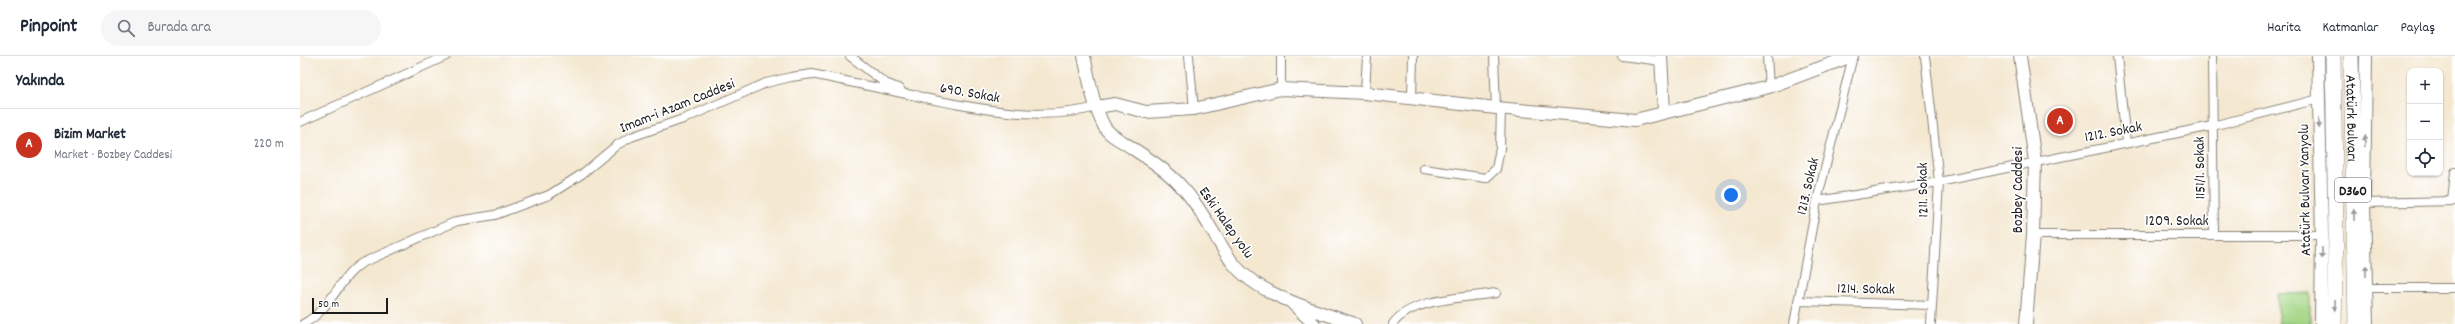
<!DOCTYPE html>
<html lang="tr">
<meta charset="utf-8">
<style>
:root{--surface:#fff;--page:#f6f6f7;--text:#1f2937;--muted:#747a83;--line:#e0e1e3;--accent:#c8321e}
body{margin:0;font-family:Dekko,sans-serif;background:var(--page);color:var(--text)}
.controls{position:absolute;right:12px;top:12px;display:grid;overflow:hidden;border-radius:8px;box-shadow:0 1px 3px #0004}
.controls button{width:36px;height:36px;display:grid;place-items:center;padding:0;border:0;border-bottom:1px solid var(--line);background:var(--surface);color:var(--text);font:20px sans-serif}
.scale{position:absolute;left:12px;bottom:10px;width:76px;box-sizing:border-box;padding-left:4px;border:2px solid #1c1c1c;border-top:0;font-size:11px;line-height:14px;white-space:nowrap;color:#1c1c1c;-webkit-text-stroke:3px #fff;paint-order:stroke}
.you{position:absolute;left:1431px;top:139px;width:14px;height:14px;margin:-10px;border:3px solid #fff;border-radius:50%;background:#1a73e8;box-shadow:0 0 0 6px #1a73e833}
.badge{display:grid;place-items:center;width:26px;height:26px;border-radius:50%;background:var(--accent);color:#fff;font-size:13px;font-weight:700}
.pin{position:absolute;translate:-50% -50%;border:2px solid #fff;box-shadow:0 1px 4px #0006}
.list{margin:0;padding:0;list-style:none}
h2{display:flex;justify-content:space-between;align-items:center;height:52px;margin:0;padding:0 16px;font-size:17px}
h2 small{font-size:13px;font-weight:400;color:var(--muted)}
.list li{display:grid;grid-template-columns:26px 1fr auto;gap:12px;align-items:center;box-sizing:border-box;height:72px;padding:0 16px;border-top:1px solid var(--line)}
.list b{display:block;font-size:15px;white-space:nowrap}
.list p{margin:0;font-size:13px;white-space:nowrap;color:var(--muted)}
.list em{font-size:13px;font-style:normal;color:var(--muted)}
.icon{flex:none;width:22px;height:22px;fill:none;stroke:currentColor;stroke-width:2;stroke-linecap:round;stroke-linejoin:round}
.map{position:relative;flex:none;width:2155px;height:268px;overflow:hidden}
header{display:flex;align-items:center;gap:24px;box-sizing:border-box;height:56px;padding:0 20px;background:var(--surface);border-bottom:1px solid var(--line)}
header strong{font-size:19px}
nav{display:flex;gap:22px;margin-inline-start:auto;font-size:14px}
.search{width:280px;height:36px;background:var(--page);display:flex;align-items:center;gap:10px;box-sizing:border-box;padding:0 14px;border-radius:22px;color:var(--muted);font-size:15px}
main{display:flex}
aside{flex:1;background:var(--surface)}
.map>svg:first-child{display:block}
</style>
<header>
<strong>Pinpoint</strong>
<div class="search"><svg class="icon" aria-label="search" viewBox="0 0 24 24"><circle cx="10" cy="10" r="6"/><path d="M15 15l6 6"/></svg>Burada ara</div>
<nav><a>Harita</a><a>Katmanlar</a><a>Paylaş</a></nav>
</header>
<main>
<aside>
<h2>Yakında<small></small></h2>
<ul class="list">
<li><span class="badge">A</span><div><b>Bizim Market</b><p>Market · Bozbey Caddesi</p></div><em>220 m</em></li>
</ul>
</aside>
<div class="map">
<svg width="2155" height="268" viewBox="0 0 2155 268">
<rect width="100%" height="100%" fill="#fff"/>
<filter id="ink" filterUnits="userSpaceOnUse"><feTurbulence type="fractalNoise" baseFrequency=".025" numOctaves="2"/><feDisplacementMap in="SourceGraphic" scale="8" xChannelSelector="R" yChannelSelector="G"/><feConvolveMatrix kernelMatrix="1 2 1 2 8 2 1 2 1" color-interpolation-filters="sRGB"/></filter>
<filter id="wash" filterUnits="userSpaceOnUse"><feTurbulence type="fractalNoise" baseFrequency=".012" numOctaves="4" result="noise"/><feDisplacementMap in="SourceGraphic" scale="16" xChannelSelector="R" yChannelSelector="G"/><feGaussianBlur stdDeviation="0.9" result="paint"/><feColorMatrix in="noise" values="0 0 0 0 0 0 0 0 0 0 0 0 0 0 0 0 0 1.4 0 .05"/><feComposite in="paint" operator="in"/></filter>
<g filter="url(#wash)">
<rect width="100%" height="100%" fill="#f4e8d1"/>
<path fill="#a2d483" stroke="#5f7850" d="M 2010,237 L 2010,268 L 1978,268 L 1978,238 Z"/>
</g>
<g filter="url(#ink)">
<g fill="none" stroke-linecap="round" stroke-linejoin="round">
<defs>
<path id="street" d="M 550,0 L 585,27 L 600,33
M 889,0 L 894,53
M 981,0 L 981,33
M 1194,0 L 1196,52
M 1322,0 L 1361,5
M 1467,0 L 1469,31
M 1625,0 L 1639,126 L 1631,268
M 1817,0 L 1826,86
M 1912,0 L 1914,178
M 1065,37 L 1067,0
M 616,39 C 628,44 642,45 655,48 C 702,57 750,63 797,51
M 1112,42 L 1113,0
M 0,66 L 146,0
M 1124,113 L 1186,122 L 1196,113 L 1200,92 L 1201,52
M 1517,145 L 1639,126 L 1912,70 L 2019,43
M 2152,145 L 2155,116
M 2064,147 L 2155,145
M 1733,179 L 2022,179
M 2065,232 L 2155,232
M 1498,245 L 1632,249
M 3,268 C 31,254 40,220 62,207 L 157,165 L 195,159 L 249,139 L 282,118 L 317,89 L 331,81 L 386,62 L 466,27 L 491,21 L 512,18 L 621,41
M 1093,268 C 1110,242 1167,242 1196,237
M 1494,268 L 1517,145 L 1553,0"/>
<path id="secondary" d="M 784,0 C 789,23 793,49 804,70 C 809,80 823,85 832,92 C 849,103 866,114 880,129 C 902,152 914,181 932,206 C 958,240 1017,255 1055,268
M 1361,0 L 1364,56
M 1720,0 L 1735,105 L 1733,179 L 1726,268
M 2018,0 L 2022,179 L 2021,268
M 2066,0 L 2064,147 L 2067,268
M 797,51 L 815,48 L 846,56 L 894,53 L 981,33 L 1065,37 L 1196,52 L 1335,64 L 1469,31 L 1552,0
M 993,248 L 1014,268"/>
<g id="highway">
<path d="M 2033,0 L 2036,179 L 2034,268"/>
<path id="s1" d="M 2051,0 L 2056,268"/>
</g>
</defs>
<use href="#street" stroke="#888276" stroke-width="10"/>
<use href="#secondary" stroke="#888276" stroke-width="14"/>
<use href="#highway" stroke="#888276" stroke-width="16"/>
<use href="#street" stroke="#fff" stroke-width="8"/>
<use href="#secondary" stroke="#fff" stroke-width="12"/>
<use href="#highway" stroke="#fff" stroke-width="15"/>
</g>
<defs><path id="oneway-solid" d="M-6-.8H1V-3.2L6.5 0L1 3.2V.8H-6Z"/></defs>
<g fill="#999">
<use href="#oneway-solid" transform="translate(2019 67) rotate(89)"/>
<use href="#oneway-solid" transform="translate(2065 85) rotate(-89)"/>
<use href="#oneway-solid" transform="translate(2054 159) rotate(-92)"/>
<use href="#oneway-solid" transform="translate(2022 197) rotate(91)"/>
<use href="#oneway-solid" transform="translate(2066 215) rotate(-89)"/>
<use href="#oneway-solid" transform="translate(2035 249) rotate(91)"/>
</g>
</g>
<g text-anchor="middle" stroke-width="3.5" stroke-linejoin="round" paint-order="stroke">
<rect fill="#fff" stroke="#606060" stroke-width="1" x="2035" y="122" width="36" height="24" rx="3"/>
<g font-size="14" font-weight="bold" fill="#1c1c1c">
<text x="2053" y="139">D360</text>
</g>
<g font-size="15" fill="#1c1c1c" stroke="#fff">
<text transform="translate(670 36) rotate(10)" y="5">690. Sokak</text>
<text transform="translate(377 49) rotate(-22)" y="5">Imam-i Azam Caddesi</text>
<text dy="5" stroke="none"><textPath href="#s1" startOffset="62">Atatürk Bulvarı</textPath></text>
<text transform="translate(1813 75) rotate(-11)" y="5">1212. Sokak</text>
<text transform="translate(1899 112) rotate(-91)" y="5">1151/1. Sokak</text>
<text transform="translate(1507 130) rotate(-77)" y="5">1213. Sokak</text>
<text transform="translate(1622 134) rotate(-91)" y="5">1211. Sokak</text>
<text transform="translate(1717 134) rotate(-90)" y="5">Bozbey Caddesi</text>
<text transform="translate(2004 134) rotate(-91)" y="5">Atatürk Bulvarı Yanyolu</text>
<text x="1877" y="169">1209. Sokak</text>
<text transform="translate(927 166) rotate(55)" y="5">Eski Halep yolu</text>
<text transform="translate(1566 232) rotate(1)" y="5">1214. Sokak</text>
</g>
</g>
</svg>
<div class="controls">
<button>+</button>
<button>−</button>
<button><svg class="icon" aria-label="locate" viewBox="0 0 24 24"><circle cx="12" cy="12" r="6"/><path d="M12 2v4M12 18v4M2 12h4M18 12h4"/></svg></button>
</div>
<div class="scale">50 m</div>
<div class="you"></div>
<div class="pin badge" style="left:1760px;top:65px">A</div>
</div>
</main>
